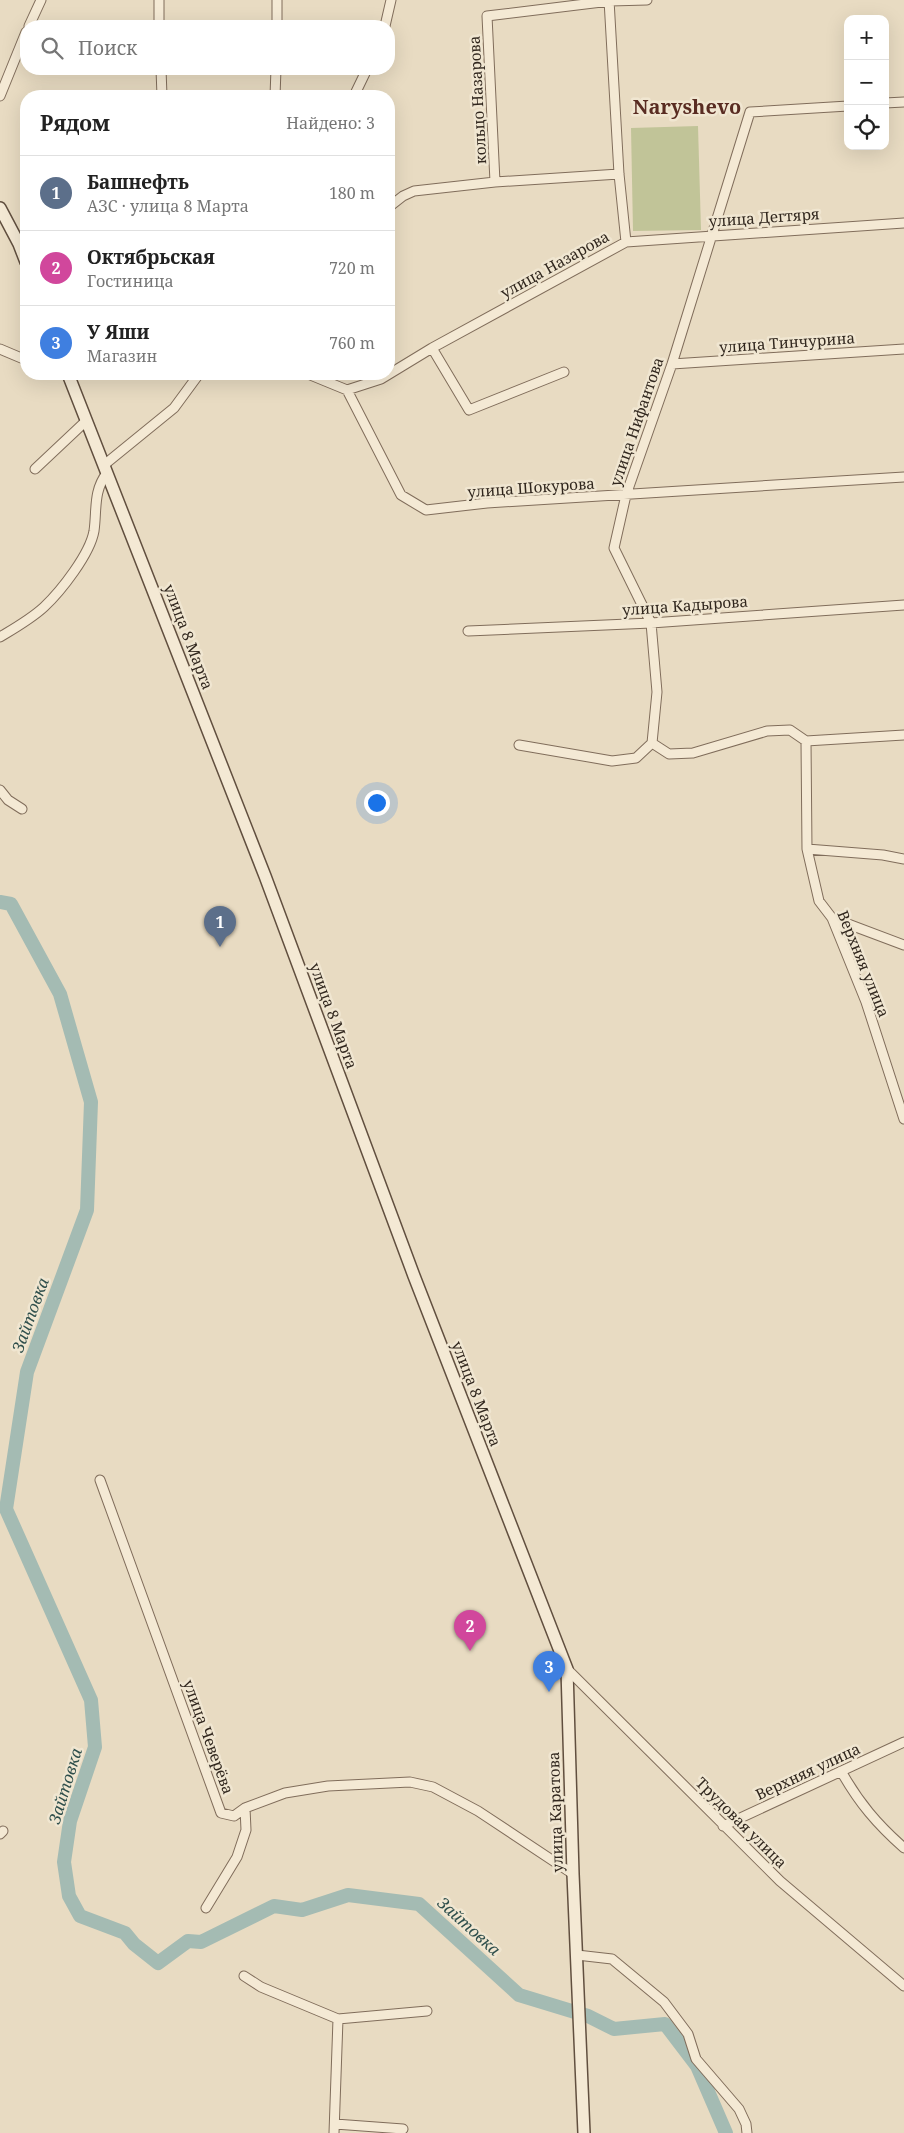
<!DOCTYPE html>
<html lang="ru">
<meta charset="utf-8">
<style>
:root{--surface:#fff;--page:#f2f2f2;--text:#222;--muted:#767676;--line:#e0e0e0;--accent:#ea580c}
body{margin:0;font-family:"Noto Serif",serif;background:var(--page);color:var(--text)}
.controls{position:absolute;right:15px;top:15px;display:grid;overflow:hidden;border-radius:10px;box-shadow:0 5px 20px #0002}
.controls button{width:45px;height:45px;display:grid;place-items:center;padding:0;border:0;border-bottom:1px solid var(--line);background:var(--surface);color:var(--text);font:25px sans-serif}
.you{position:absolute;left:376px;top:802px;width:18px;height:18px;margin:-12px;border:4px solid #fff;border-radius:50%;background:#1a73e8;box-shadow:0 0 0 8px #1a73e833}
.badge{display:grid;place-items:center;width:32px;height:32px;border-radius:50%;background:var(--accent);color:#fff;font-size:16px;font-weight:700}
.pin{position:absolute;translate:-50% -41px;filter:drop-shadow(0 1px 2px #0008)}
.pin::after{content:'';position:absolute;top:26px;width:18px;height:15px;background:inherit;clip-path:polygon(0 0,100% 0,50% 100%)}
.list{margin:0;padding:0;list-style:none}
h2{display:flex;justify-content:space-between;align-items:center;height:65px;margin:0;padding:0 20px;font-size:21px}
h2 small{font-size:16px;font-weight:400;color:var(--muted)}
.list li{display:grid;grid-template-columns:32px 1fr auto;gap:15px;align-items:center;box-sizing:border-box;height:75px;padding:0 20px;border-top:1px solid var(--line)}
.list b{display:block;font-size:19px;white-space:nowrap}
.list p{margin:0;font-size:16px;white-space:nowrap;color:var(--muted)}
.list em{font-size:16px;font-style:normal;color:var(--muted)}
.icon{flex:none;width:28px;height:28px;fill:none;stroke:currentColor;stroke-width:2;stroke-linecap:round;stroke-linejoin:round}
.map{position:relative;flex:none;width:904px;height:2133px;overflow:hidden}
.search{position:absolute;background:var(--surface);box-shadow:0 5px 20px #0002;left:20px;top:20px;width:375px;height:55px;display:flex;align-items:center;gap:12px;box-sizing:border-box;padding:0 18px;border-radius:20px;color:var(--muted);font-size:19px}
.panel{position:absolute;background:var(--surface);box-shadow:0 5px 20px #0002;left:20px;top:90px;width:375px;height:290px;border-radius:20px}
.map>svg:first-child{display:block}
</style>
<div class="map">
<svg width="904" height="2133" viewBox="0 0 904 2133">
<rect width="100%" height="100%" fill="#e8dbc2"/>
<path fill="#c1c498" d="M 698,126 L 701,230 L 633,231 L 631,128 Z"/>
<g fill="none" stroke-linecap="round" stroke-linejoin="round">
<path stroke="#a4bbb3" stroke-width="14" d="M 0,902 L 11,904 L 60,994 L 91,1102 L 87,1210 L 27,1372 L 6,1509 L 91,1700 L 95,1747 L 70,1821 L 64,1862 L 69,1896 L 80,1916 L 125,1933 L 134,1944 L 158,1963 L 188,1941 L 201,1942 L 274,1906 L 302,1910 L 348,1895 L 419,1904 L 519,1995 L 588,2016 L 614,2029 L 665,2024 L 697,2066 L 726,2133"/>
<defs>
<path id="street" d="M 159,0 L 159,26
M 29,26 L 41,0
M 277,26 L 277,0
M 385,26 L 391,0
M 161,69 L 162,96
M 0,96 L 26,32
M 275,96 L 276,69
M 354,96 L 367,69
M 885,103 L 904,102
M 619,174 L 495,182 L 487,16 L 610,1 L 647,0
M 389,207 L 403,196 L 414,191 L 495,182
M 626,242 L 904,223
M 432,348 L 469,410 L 564,372
M 0,349 L 26,360
M 672,364 L 904,349
M 308,374 L 347,390 L 381,379 L 432,348 L 626,242 L 619,174 L 609,0
M 347,390 L 401,495 L 426,510 L 487,503 L 904,477
M 104,465 L 174,408 L 199,374
M 35,469 L 86,421
M 468,631 L 651,623 L 904,605
M 0,637 C 15,628 31,619 44,607 C 61,591 90,554 94,531 C 97,510 93,491 107,473
M 806,741 L 807,849 L 819,901 L 832,918 L 866,1002 L 904,1119
M 652,743 L 657,692 L 651,623 L 614,548 L 626,495 L 672,364 L 750,112 L 848,106
M 519,745 L 612,761 L 636,758 L 652,743 L 669,754 L 693,753 L 767,731 L 790,730 L 806,741 L 904,735
M 0,790 L 8,800 L 22,809
M 807,849 L 883,855 L 904,859
M 832,918 L 904,945
M 100,1480 L 221,1813 L 234,1816 L 245,1808 L 285,1793 L 328,1786 L 410,1782 L 433,1787 L 478,1811 L 573,1874
M 567,1669 L 780,1881 L 904,1986
M 841,1771 C 859,1803 877,1824 904,1848
M 723,1826 L 904,1742
M 0,1834 L 3,1831
M 206,1908 L 237,1857 L 246,1830 L 245,1808
M 577,1955 L 612,1959 L 664,2002 L 688,2034 L 696,2059 L 739,2109 L 746,2124 L 747,2133
M 244,1976 L 261,1987 L 338,2019
M 335,2124 L 403,2129
M 334,2133 L 338,2019 L 427,2011"/>
<path id="secondary" d="M 0,208 L 19,244 L 26,262
M 68,374 L 265,876 L 414,1276 L 567,1669 L 573,1874 L 584,2133"/>
</defs>
<use href="#street" stroke="#806d5b" stroke-width="11"/>
<use href="#secondary" stroke="#614f3f" stroke-width="14"/>
<use href="#street" stroke="#f4e9d4" stroke-width="9"/>
<use href="#secondary" stroke="#f4e9d4" stroke-width="11"/>
</g>
<g text-anchor="middle" stroke-width="5" stroke-linejoin="round" paint-order="stroke">
<g font-size="15" fill="#31271e" stroke="#f0e6d1">
<text transform="translate(478 100) rotate(-93)" y="5">кольцо Назарова</text>
<text transform="translate(764 218) rotate(-4)" y="5">улица Дегтяря</text>
<text transform="translate(555 265) rotate(-29)" y="5">улица Назарова</text>
<text transform="translate(787 343) rotate(-4)" y="5">улица Тинчурина</text>
<text transform="translate(637 422) rotate(-71)" y="5">улица Нифантова</text>
<text transform="translate(531 488) rotate(-4)" y="5">улица Шокурова</text>
<text transform="translate(685 606) rotate(-4)" y="5">улица Кадырова</text>
<text transform="translate(188 637) rotate(69)" y="5">улица 8 Марта</text>
<text transform="translate(863 964) rotate(68)" y="5">Верхняя улица</text>
<text transform="translate(333 1016) rotate(70)" y="5">улица 8 Марта</text>
<text transform="translate(476 1394) rotate(69)" y="5">улица 8 Марта</text>
<text transform="translate(208 1737) rotate(70)" y="5">улица Чеверёва</text>
<text transform="translate(808 1772) rotate(-25)" y="5">Верхняя улица</text>
<text transform="translate(556 1812) rotate(-92)" y="5">улица Каратова</text>
<text transform="translate(741 1823) rotate(45)" y="5">Трудовая улица</text>
</g>
<g font-size="16" font-style="italic" fill="#2f4f4c" stroke="#f0e6d1">
<text transform="translate(30 1315) rotate(-70)" y="6">Зайтовка</text>
<text transform="translate(65 1786) rotate(-73)" y="6">Зайтовка</text>
<text transform="translate(469 1926) rotate(42)" y="6">Зайтовка</text>
</g>
<g font-size="20" font-weight="bold" fill="#592c22" stroke="#f0e6d1">
<text x="687" y="114">Naryshevo</text>
</g>
</g>
</svg>
<div class="controls">
<button>+</button>
<button>−</button>
<button><svg class="icon" aria-label="locate" viewBox="0 0 24 24"><circle cx="12" cy="12" r="6"/><path d="M12 2v4M12 18v4M2 12h4M18 12h4"/></svg></button>
</div>
<div class="you"></div>
<div class="pin badge" style="left:220px;top:947px;background:#5c6f8a">1</div>
<div class="pin badge" style="left:470px;top:1651px;background:#d1479c">2</div>
<div class="pin badge" style="left:549px;top:1692px;background:#3f7fe0">3</div>
<div class="search"><svg class="icon" aria-label="search" viewBox="0 0 24 24"><circle cx="10" cy="10" r="6"/><path d="M15 15l6 6"/></svg>Поиск</div>
<section class="panel">
<h2>Рядом<small>Найдено: 3</small></h2>
<ul class="list">
<li><span class="badge" style="background:#5c6f8a">1</span><div><b>Башнефть</b><p>АЗС · улица 8 Марта</p></div><em>180 m</em></li>
<li><span class="badge" style="background:#d1479c">2</span><div><b>Октябрьская</b><p>Гостиница</p></div><em>720 m</em></li>
<li><span class="badge" style="background:#3f7fe0">3</span><div><b>У Яши</b><p>Магазин</p></div><em>760 m</em></li>
</ul>
</section>
</div>
